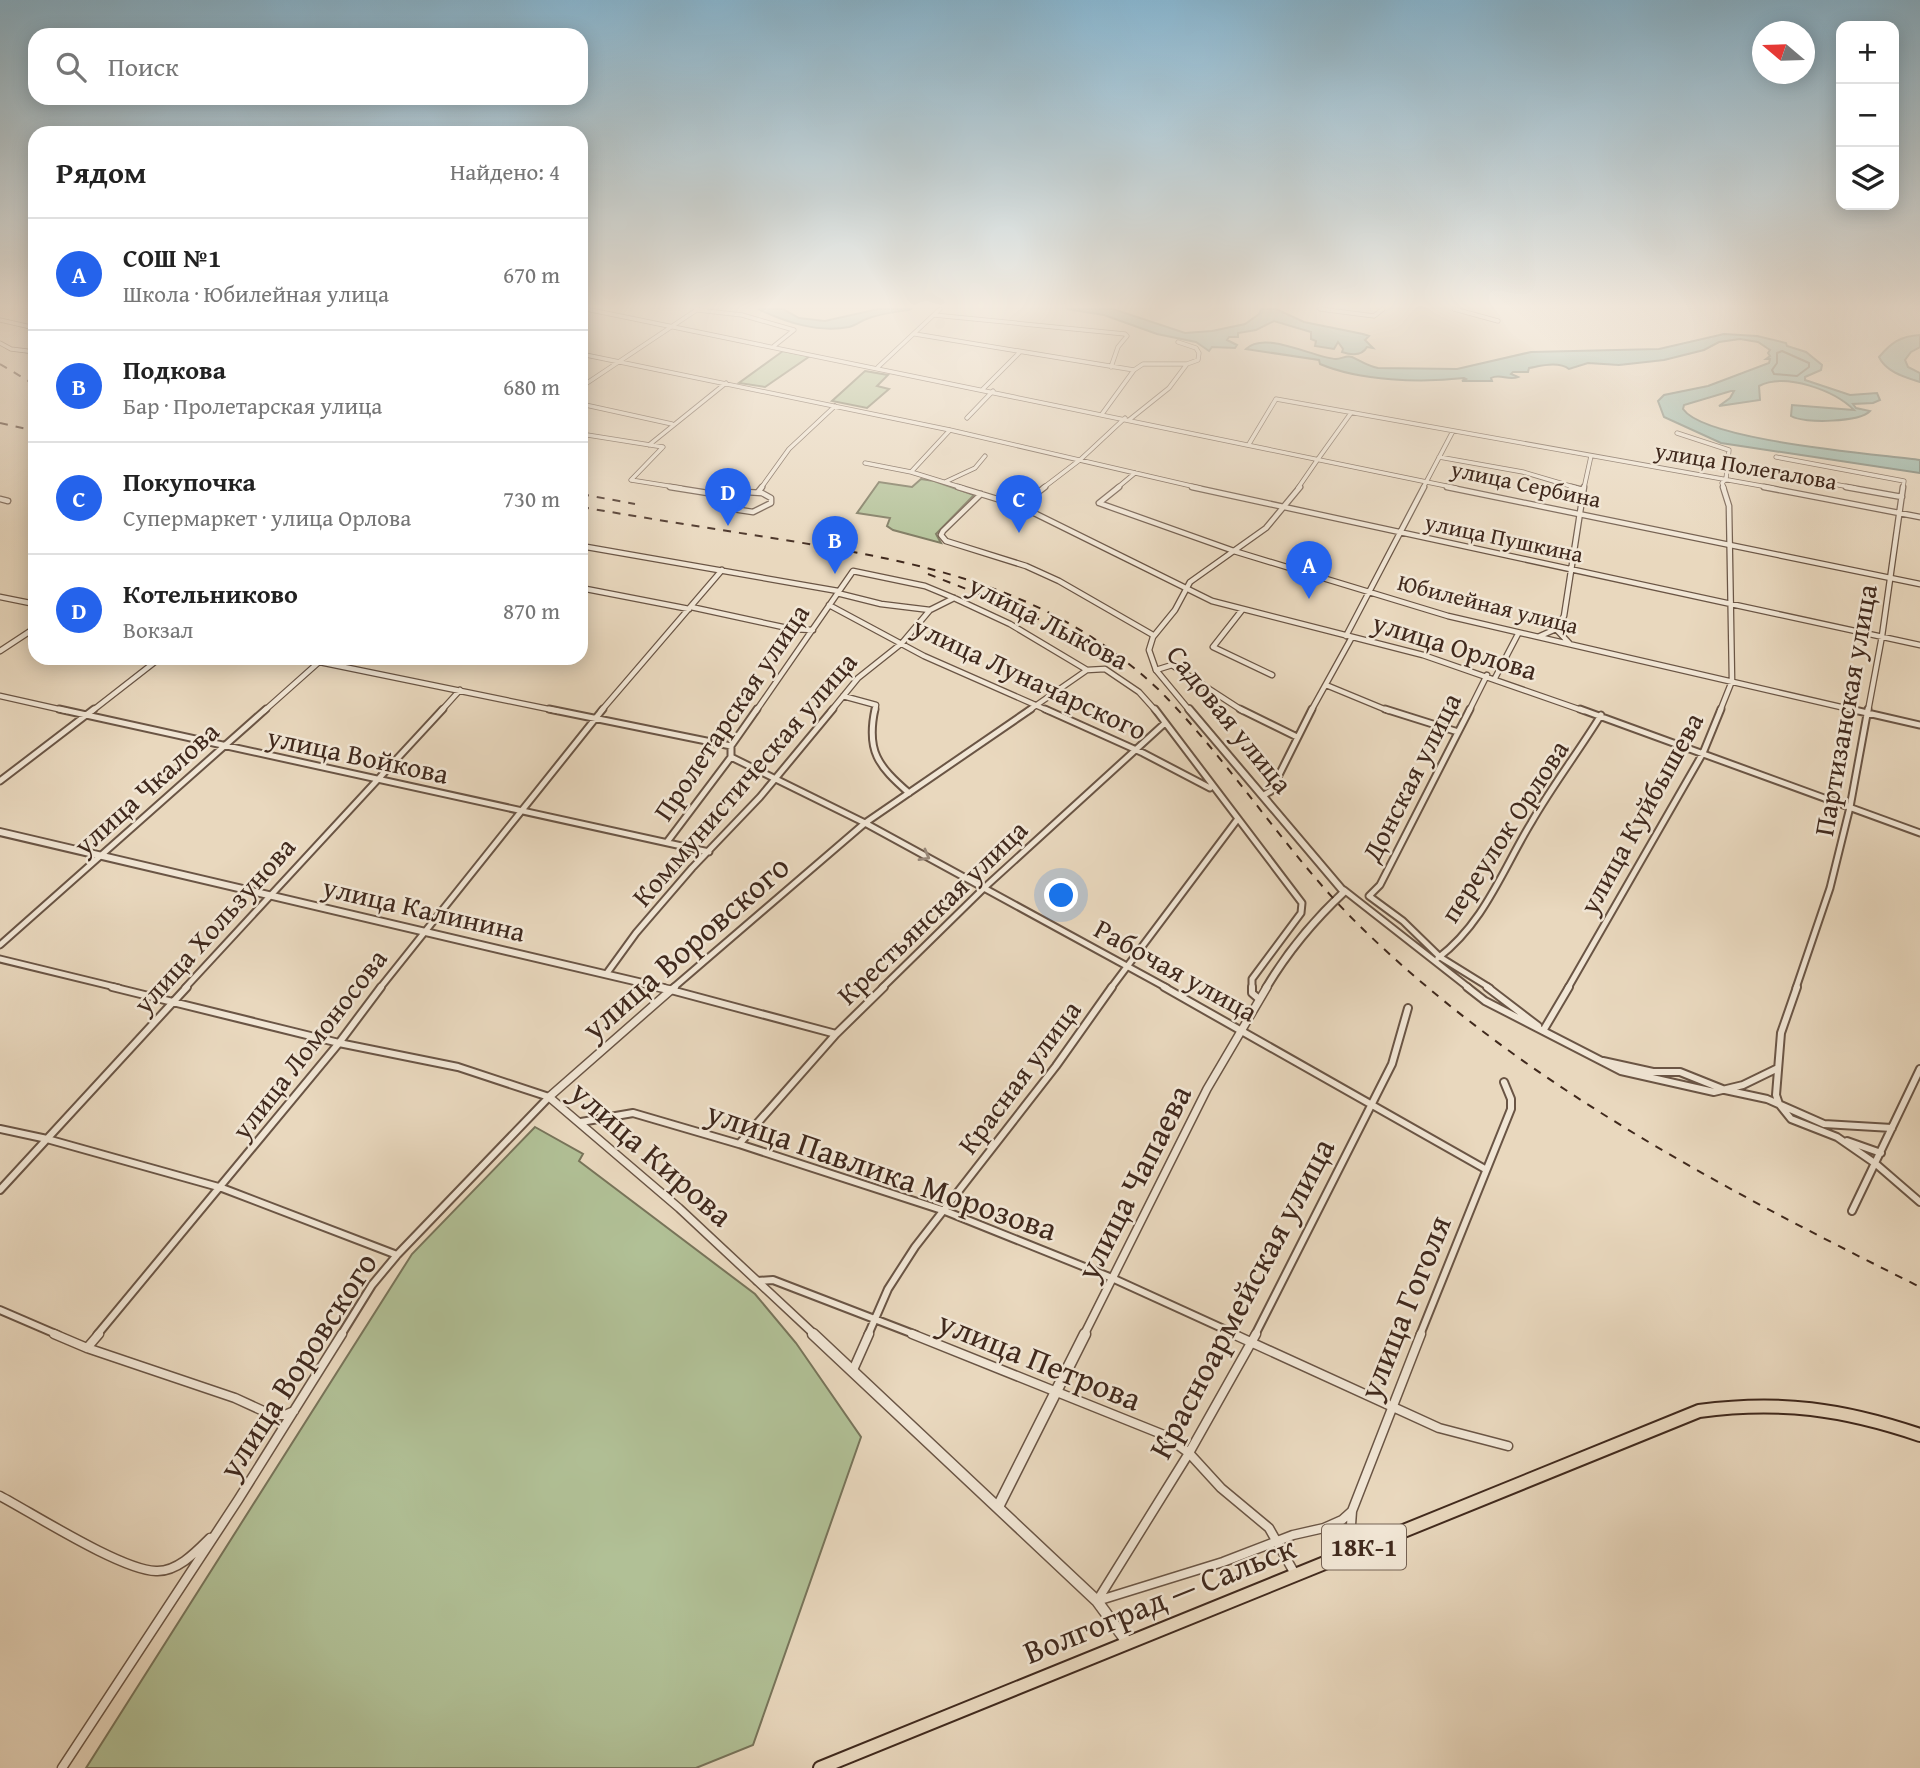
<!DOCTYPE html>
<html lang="ru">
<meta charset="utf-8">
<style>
:root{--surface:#fff;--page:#f2f2f2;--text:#222;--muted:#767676;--line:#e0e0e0;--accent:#2563eb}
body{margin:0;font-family:"Gentium Book Plus",serif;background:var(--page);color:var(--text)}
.controls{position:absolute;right:21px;top:21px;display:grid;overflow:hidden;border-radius:14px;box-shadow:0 4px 18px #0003}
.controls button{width:63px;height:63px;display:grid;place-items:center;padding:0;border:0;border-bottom:2px solid var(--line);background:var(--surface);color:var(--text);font:35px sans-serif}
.compass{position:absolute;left:1752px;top:21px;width:63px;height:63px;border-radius:50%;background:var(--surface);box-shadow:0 4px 18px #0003;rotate:289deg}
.you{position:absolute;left:1062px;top:896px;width:24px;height:24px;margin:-18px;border:5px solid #fff;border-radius:50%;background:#1a73e8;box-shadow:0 0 0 10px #1a73e833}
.badge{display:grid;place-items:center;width:46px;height:46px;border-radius:50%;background:var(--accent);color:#fff;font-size:23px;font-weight:700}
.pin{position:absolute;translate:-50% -58px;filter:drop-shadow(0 2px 4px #0008)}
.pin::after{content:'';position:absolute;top:37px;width:24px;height:21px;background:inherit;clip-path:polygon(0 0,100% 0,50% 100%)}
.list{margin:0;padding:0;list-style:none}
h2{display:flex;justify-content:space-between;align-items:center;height:91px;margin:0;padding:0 28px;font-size:30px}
h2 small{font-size:23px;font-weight:400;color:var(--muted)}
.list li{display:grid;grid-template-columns:46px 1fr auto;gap:21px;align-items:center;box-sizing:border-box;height:112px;padding:0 28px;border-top:2px solid var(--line)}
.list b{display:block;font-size:26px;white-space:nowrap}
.list p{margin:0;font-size:23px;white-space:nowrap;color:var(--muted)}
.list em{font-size:23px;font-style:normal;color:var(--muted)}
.icon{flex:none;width:38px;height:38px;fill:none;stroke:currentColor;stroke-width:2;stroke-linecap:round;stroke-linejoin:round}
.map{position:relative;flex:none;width:1920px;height:1768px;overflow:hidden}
.search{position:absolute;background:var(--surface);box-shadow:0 4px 18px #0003;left:28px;top:28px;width:560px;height:77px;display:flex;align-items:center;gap:18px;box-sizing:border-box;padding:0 24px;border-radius:21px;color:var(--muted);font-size:26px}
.panel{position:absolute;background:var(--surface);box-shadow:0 4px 18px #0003;left:28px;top:126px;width:560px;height:539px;border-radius:21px}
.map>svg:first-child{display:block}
</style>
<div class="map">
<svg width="1920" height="1768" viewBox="0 0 1920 1768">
<rect width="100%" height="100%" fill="#e9d8be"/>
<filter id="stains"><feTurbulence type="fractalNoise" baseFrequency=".00286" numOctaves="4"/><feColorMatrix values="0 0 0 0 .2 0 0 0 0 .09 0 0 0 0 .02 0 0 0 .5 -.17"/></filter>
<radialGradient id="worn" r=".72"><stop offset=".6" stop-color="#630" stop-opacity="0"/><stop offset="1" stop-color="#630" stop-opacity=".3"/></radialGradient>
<path fill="#b1c096" stroke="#78745a" stroke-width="2" d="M 783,351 L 810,356 L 765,387 L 739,383 Z
M 865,371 L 888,375 L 877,386 L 889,389 L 867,408 L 832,401 Z
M 921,479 L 934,481 L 974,495 L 936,534 L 941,543 L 893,530 L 887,526 L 890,518 L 857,513 L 879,482 L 912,487 Z
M 535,1127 L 583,1154 L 579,1161 L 755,1294 L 796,1343 L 861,1437 L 753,1745 L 696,1768 L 86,1768 L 412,1254 Z"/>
<path fill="#98baad" stroke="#758073" stroke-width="2" d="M 758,309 L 783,309 L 799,318 L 825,321 L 878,309 L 912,309 C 898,312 883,313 869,318 C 862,320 857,325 849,327 C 817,333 786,322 758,309 Z
M 1067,309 L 1113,309 L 1185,333 L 1212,331 L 1245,324 L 1259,314 L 1261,309 L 1276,309 L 1304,322 L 1363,334 L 1369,336 L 1365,340 L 1373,348 L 1367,347 C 1362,356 1351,355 1342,352 L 1343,349 L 1338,342 L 1334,349 L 1315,346 L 1316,341 L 1311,339 L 1311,332 L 1274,321 L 1256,330 L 1238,333 L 1238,337 L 1229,337 L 1227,340 L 1237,345 L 1235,348 L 1212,347 L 1209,351 L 1196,342 L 1157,334 L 1104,315 Z
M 1724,334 L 1757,336 L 1786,343 L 1787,346 L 1806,352 L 1822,365 L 1821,370 L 1805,377 L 1805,380 L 1850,395 L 1877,393 L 1880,400 L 1873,403 L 1853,404 L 1856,408 L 1870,411 C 1860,422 1804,424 1791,416 L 1792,405 L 1854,410 C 1835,391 1786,372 1759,386 L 1760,400 L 1719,406 L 1730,398 L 1734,391 L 1731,391 L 1684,405 L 1683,409 C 1705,441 1877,454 1920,460 L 1920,473 L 1721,443 L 1664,417 L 1658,401 L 1664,395 L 1708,386 L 1769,363 L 1770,359 L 1766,359 L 1770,356 L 1768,353 L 1770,350 L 1758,342 L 1740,339 L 1719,342 L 1704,350 L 1664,360 L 1619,365 L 1588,363 L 1569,369 C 1558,361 1541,366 1529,368 L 1528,372 L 1513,372 L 1511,374 L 1518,377 C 1508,381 1500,373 1491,378 L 1492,381 L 1462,381 L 1466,379 L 1464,378 C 1421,383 1360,381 1320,364 L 1319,360 L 1246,349 C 1265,330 1314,358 1336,359 C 1342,359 1346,355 1352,357 C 1361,361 1367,366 1378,368 L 1457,369 L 1531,352 L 1659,349 Z
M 1920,335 L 1920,347 L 1911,352 L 1905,360 L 1908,367 L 1920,373 L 1920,382 C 1905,377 1886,372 1879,357 C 1891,343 1900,336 1920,335 Z"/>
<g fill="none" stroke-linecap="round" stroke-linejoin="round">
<path stroke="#6c7265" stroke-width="2" d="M 1782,351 L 1809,363 L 1809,367 L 1797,376 L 1774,374 L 1772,370 L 1777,363 L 1777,353 Z"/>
<defs>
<path id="minor-far4" d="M 1320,309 L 1374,316 L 1383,309
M 1454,309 L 1498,321
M 698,310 L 742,315 L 794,330 L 774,346
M 934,315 L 1125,334 L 1127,336 L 1118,347 L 1111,367
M 915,334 L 1134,370 L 1143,364 L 1187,364
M 0,343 L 11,349 L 35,352
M 581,354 L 950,430 L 1200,488
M 581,387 L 698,309
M 983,389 L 1019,353
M 581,404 L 672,424
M 1102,414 L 1134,370
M 967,418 L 993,391
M 1129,420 L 1169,388 L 1187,364 L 1198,360 L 1199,353 L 1196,348 L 1178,342
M 1677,433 L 1729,450 L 1726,479 L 1722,483 L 1724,488
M 581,434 L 663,447
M 1249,444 L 1276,399 L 1773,488
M 649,445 L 726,383
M 1439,457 L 1523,472 L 1577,488
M 1776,457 L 1904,481 L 1903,488
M 1318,459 L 1351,413
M 865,463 L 911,472 L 963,488
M 911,472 L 950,430
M 1795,477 L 1855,488
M 631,480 L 681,488
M 631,480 L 663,447
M 945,482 L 975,468 L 985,456
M 761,488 L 789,449 L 835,406
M 1043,488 L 1081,459 L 1125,418
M 1117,488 L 1135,473
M 1423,488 L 1453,431
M 1584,488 L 1591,456"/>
<path id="minor-far3" d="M 670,487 L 733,497
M 958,487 L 1020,506 L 1212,601 L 1423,655 L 1584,711
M 1119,487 L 1099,503 L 1234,551 L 1448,616 L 1858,711
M 1192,487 L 1920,645
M 1571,487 L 1583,490
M 1764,487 L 1920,517
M 1846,487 L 1902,497
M 746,492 L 762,493 L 771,498 L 771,503 L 753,512 L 733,509 L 731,500 Z
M 758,492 L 762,487
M 981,494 L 943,531 L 941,535 L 946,541 L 1026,566 L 1059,581 L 1153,635
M 0,499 L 8,501
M 1020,506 L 1045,487
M 581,546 L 838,591
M 581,588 L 689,609
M 837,593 L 881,604 L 930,610
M 0,597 L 35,604
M 829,605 L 924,656 L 1049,711
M 691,607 L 792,629 L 813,630
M 1242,610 L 1213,647 L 1272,675
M 1556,629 L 1570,644
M 1346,636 L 1424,487
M 1540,636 L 1556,629 L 1564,616 L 1584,487
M 0,651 L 35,628
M 300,658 L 558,711
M 336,665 L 343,658
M 1156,670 L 1172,665 L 1243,711
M 1495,678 L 1518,634
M 1326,685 L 1389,711
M 0,696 L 67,711
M 843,696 L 876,705 L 875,711
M 92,711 L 160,658
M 264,711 L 319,662
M 441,711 L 460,690
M 601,711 L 722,570
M 756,711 L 853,571 L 925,586 L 954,598 L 1010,624 L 1087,670 L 1105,669 L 1139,692 L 1156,711
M 831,711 L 858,678 L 902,643 L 930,610 L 954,598
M 1028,711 L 1087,670
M 1311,711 L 1352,637
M 1469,711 L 1487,675
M 1720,711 L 1732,681 L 1729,506 L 1723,487
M 1868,711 L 1882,636 L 1903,487"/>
<path id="minor-far2" d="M 59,709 L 709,852
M 549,709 L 731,746
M 875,709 C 866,751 878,766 909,793
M 1045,709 L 1143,753 L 1210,788
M 1155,709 L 1302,903 L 1301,913 L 1252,979 L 1252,988
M 1240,709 L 1297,737
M 1385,709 L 1458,732
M 1470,709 L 1380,885 L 1369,896 L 1403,921 L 1440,957 L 1490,988
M 1580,709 L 1920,833
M 1850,709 L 1920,725
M 731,757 L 865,823 L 1167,988
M 0,781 L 94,709
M 1264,795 L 1271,791 L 1312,709
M 667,842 L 731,757 L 731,746 L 757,709
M 1344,890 L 1469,988
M 0,945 L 266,709
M 1438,958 C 1484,923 1502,871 1531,823 C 1552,786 1579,751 1601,715
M 0,959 L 119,988
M 607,973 L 636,933 L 692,868 L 760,797 L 833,709
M 185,988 L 443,709
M 380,988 L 603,709
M 673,988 L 865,823 L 1031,709
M 882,988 L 984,888 L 1165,723
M 1111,988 L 1237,820
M 1568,988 L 1703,753 L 1721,709
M 1796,988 L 1830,888 L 1850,807 L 1868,709"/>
<path id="minor-far1" d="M 112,987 L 339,1043 L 458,1067 L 549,1097 L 397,1255 L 372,1285 L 341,1335
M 1164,987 L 1485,1169
M 1252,987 L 1252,993 L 1259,999
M 1467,987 L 1485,1001 L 1621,1071 L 1714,1092 L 1743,1085 L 1778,1068
M 1487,987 L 1538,1026
M 1797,987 L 1781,1033 L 1776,1095 L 1779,1104 L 1791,1119 L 1837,1137 L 1876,1164 L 1920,1202
M 671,990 L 675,987
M 671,990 L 836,1034
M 1543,1031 L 1569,987
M 1603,1061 L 1653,1072 L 1680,1072 L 1725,1090 L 1767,1099 L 1824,1124 L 1892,1128
M 581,1122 L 633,1113 L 739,1144 L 945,1211 L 1112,1278 L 1237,1335
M 0,1129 L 47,1139 L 222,1188 L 397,1255
M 1847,1141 L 1881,1153
M 739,1144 L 836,1034 L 884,987
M 0,1190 L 187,987
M 1852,1211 L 1920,1069
M 757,1281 L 773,1280 L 916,1335
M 0,1310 L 58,1335
M 97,1335 L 339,1043 L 381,987
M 868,1335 L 888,1289 L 915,1247 L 1056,1066 L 1112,987
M 1255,1335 L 1392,1064 L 1408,1008
M 1420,1335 L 1511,1109 L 1511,1099 L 1504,1082"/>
<path id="minor" d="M 54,1334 L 87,1348 L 235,1398 L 272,1415 L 285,1415 L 294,1411
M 912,1334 L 1164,1435 L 1189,1453 L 1221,1488 L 1269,1528 L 1295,1574
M 1233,1334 L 1439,1428 L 1508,1446
M 87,1348 L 99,1334
M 853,1370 L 869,1334
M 0,1496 C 34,1514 121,1570 156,1571 C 177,1572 196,1552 210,1538
M 1349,1553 L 1352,1511 L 1421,1334
M 1097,1601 L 1189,1453 L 1256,1334
M 1097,1601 L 1223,1562 L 1293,1535 L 1324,1528 L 1342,1520 L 1352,1511
M 62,1768 L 238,1500 L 342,1334"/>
<path id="tertiary-far4" d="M 586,309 L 1456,488
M 0,320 L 35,328
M 878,367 L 940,309
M 1298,488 L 1318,459"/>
<path id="tertiary-far3" d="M 1447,487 L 1920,584
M 1190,711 L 1156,670 L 1149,650 L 1153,637 L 1175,610 L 1190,582 L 1266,528 L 1300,487"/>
<path id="tertiary-far2" d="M 1189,709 L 1344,892 C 1312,922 1288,951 1266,988
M 0,832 L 664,988"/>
<path id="tertiary-far1" d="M 657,987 L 671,990
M 671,990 L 549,1097 L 679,1208 L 815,1335
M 1084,1335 L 1207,1089 L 1267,987"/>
<path id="tertiary" d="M 813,1334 L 1097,1601 L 1127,1642
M 998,1507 L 1085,1334"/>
<path id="primary" d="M 820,1768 L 1699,1411 C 1780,1400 1843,1409 1920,1435"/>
</defs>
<use href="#minor-far4" stroke="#6a5545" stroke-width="5"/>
<use href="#minor-far3" stroke="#6a5545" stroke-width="7"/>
<use href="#minor-far2" stroke="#6a5545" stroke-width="9"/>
<use href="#minor-far1" stroke="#6a5545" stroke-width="10"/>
<use href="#minor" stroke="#6a5545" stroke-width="11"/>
<use href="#tertiary-far4" stroke="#6a5545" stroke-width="5"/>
<use href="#tertiary-far3" stroke="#6a5545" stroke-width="7"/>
<use href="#tertiary-far2" stroke="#6a5545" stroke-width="10"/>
<use href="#tertiary-far1" stroke="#6a5545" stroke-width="10"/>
<use href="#tertiary" stroke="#6a5545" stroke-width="13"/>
<use href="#primary" stroke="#40291d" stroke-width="16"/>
<use href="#minor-far4" stroke="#f1e6d5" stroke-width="3.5"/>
<use href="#minor-far3" stroke="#f1e6d5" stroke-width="4.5"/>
<use href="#minor-far2" stroke="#f1e6d5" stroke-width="5"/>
<use href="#minor-far1" stroke="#f1e6d5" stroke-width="6"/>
<use href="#minor" stroke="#f1e6d5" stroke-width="8"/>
<use href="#tertiary-far4" stroke="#f1e6d5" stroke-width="3.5"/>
<use href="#tertiary-far3" stroke="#f1e6d5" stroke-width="4.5"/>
<use href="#tertiary-far2" stroke="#f1e6d5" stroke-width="6"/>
<use href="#tertiary-far1" stroke="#f1e6d5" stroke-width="7"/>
<use href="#tertiary" stroke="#f1e6d5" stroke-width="10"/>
<use href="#primary" stroke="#e9d8be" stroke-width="12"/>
<path stroke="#40291d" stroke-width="2" stroke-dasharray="8 8" stroke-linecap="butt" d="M 0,364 L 35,385
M 0,423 L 35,431
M 581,494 L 635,504
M 581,507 C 651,519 721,530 791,541 C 930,564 1051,589 1158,689 C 1234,765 1290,860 1368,934 C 1528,1087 1724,1189 1920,1287
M 928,574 L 1025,612 L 1082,642"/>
</g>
<defs><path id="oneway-chevron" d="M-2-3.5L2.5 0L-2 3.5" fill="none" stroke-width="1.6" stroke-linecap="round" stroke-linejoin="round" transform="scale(1.75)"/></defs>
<use stroke="#988879" href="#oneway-chevron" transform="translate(925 856) rotate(29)"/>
<linearGradient id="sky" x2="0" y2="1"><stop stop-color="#88b6d0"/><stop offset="0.55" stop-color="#f5ede2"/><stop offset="1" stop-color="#f5ede2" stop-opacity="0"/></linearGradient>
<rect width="1920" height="557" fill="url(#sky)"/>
<g text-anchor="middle" stroke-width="5" stroke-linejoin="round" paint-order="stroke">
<g font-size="23" fill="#40291d" stroke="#f1e6d5">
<text transform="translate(1746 466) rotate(10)" y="8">улица Полегалова</text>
<text transform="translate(1526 484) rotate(12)" y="8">улица Сербина</text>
<text transform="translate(1504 538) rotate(12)" y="8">улица Пушкина</text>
<text transform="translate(1488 604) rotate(14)" y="8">Юбилейная улица</text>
</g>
<rect fill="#f1e6d5" stroke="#756254" stroke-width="2" x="1322" y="1524.5" width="84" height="45" rx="5"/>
<g font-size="26" font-weight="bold" fill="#40291d">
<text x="1364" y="1556">18К-1</text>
</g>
<g font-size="28" fill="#40291d" stroke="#f1e6d5">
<text transform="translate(1049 622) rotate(27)" y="10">улица Лыкова</text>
<text transform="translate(1455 646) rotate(17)" y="10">улица Орлова</text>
<text transform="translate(1030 678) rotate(25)" y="10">улица Луначарского</text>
<text transform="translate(1845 710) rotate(-80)" y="10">Партизанская улица</text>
<text transform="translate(731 712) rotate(-56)" y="10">Пролетарская улица</text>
<text transform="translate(1230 719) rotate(51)" y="10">Садовая улица</text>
<text transform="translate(358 755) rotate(12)" y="10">улица Войкова</text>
<text transform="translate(1411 777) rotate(-63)" y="10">Донская улица</text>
<text transform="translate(744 779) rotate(-49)" y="10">Коммунистическая улица</text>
<text transform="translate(146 788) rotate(-42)" y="10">улица Чкалова</text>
<text transform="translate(1641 813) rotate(-61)" y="10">улица Куйбышева</text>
<text transform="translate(1504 831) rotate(-57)" y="10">переулок Орлова</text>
<text transform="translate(424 909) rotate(13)" y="10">улица Калинина</text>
<text transform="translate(932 912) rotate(-44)" y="10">Крестьянская улица</text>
<text transform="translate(214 925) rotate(-48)" y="10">улица Хользунова</text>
<text transform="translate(1176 970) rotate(29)" y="10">Рабочая улица</text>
<text transform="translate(309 1044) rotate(-52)" y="10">улица Ломоносова</text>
<text transform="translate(1019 1077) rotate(-53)" y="10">Красная улица</text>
</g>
<g font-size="33" fill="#40291d" stroke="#f1e6d5">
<text transform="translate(685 947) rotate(-41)" y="12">улица Воровского</text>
<text transform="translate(652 1153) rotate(41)" y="12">улица Кирова</text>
<text transform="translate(882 1170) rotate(19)" y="12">улица Павлика Морозова</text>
<text transform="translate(1133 1182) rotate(-63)" y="12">улица Чапаева</text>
<text transform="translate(1241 1298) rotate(-62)" y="12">Красноармейская улица</text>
<text transform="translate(1404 1307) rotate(-68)" y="12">улица Гоголя</text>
<text transform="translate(1040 1360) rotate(22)" y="12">улица Петрова</text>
<text transform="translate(297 1365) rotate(-57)" y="12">улица Воровского</text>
<text transform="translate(1159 1599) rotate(-22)" y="12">Волгоград — Сальск</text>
</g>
</g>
<rect width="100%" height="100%" filter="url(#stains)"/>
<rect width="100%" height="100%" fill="url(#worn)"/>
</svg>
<div class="controls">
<button>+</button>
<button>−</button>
<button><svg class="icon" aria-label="layers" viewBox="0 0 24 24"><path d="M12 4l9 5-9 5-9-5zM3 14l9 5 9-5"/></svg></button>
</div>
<svg class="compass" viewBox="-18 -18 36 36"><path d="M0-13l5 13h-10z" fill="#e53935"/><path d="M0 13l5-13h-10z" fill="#767676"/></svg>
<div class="you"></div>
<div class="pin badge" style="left:1309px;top:599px">A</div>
<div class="pin badge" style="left:835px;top:574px">B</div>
<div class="pin badge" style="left:1019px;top:533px">C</div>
<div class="pin badge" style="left:728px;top:526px">D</div>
<div class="search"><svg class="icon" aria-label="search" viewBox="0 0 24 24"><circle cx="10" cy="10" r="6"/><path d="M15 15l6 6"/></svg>Поиск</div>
<section class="panel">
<h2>Рядом<small>Найдено: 4</small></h2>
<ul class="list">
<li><span class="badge">A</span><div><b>СОШ №1</b><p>Школа · Юбилейная улица</p></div><em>670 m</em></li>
<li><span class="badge">B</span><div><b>Подкова</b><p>Бар · Пролетарская улица</p></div><em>680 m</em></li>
<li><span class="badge">C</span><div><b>Покупочка</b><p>Супермаркет · улица Орлова</p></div><em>730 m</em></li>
<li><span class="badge">D</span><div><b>Котельниково</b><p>Вокзал</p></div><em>870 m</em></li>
</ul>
</section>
</div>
